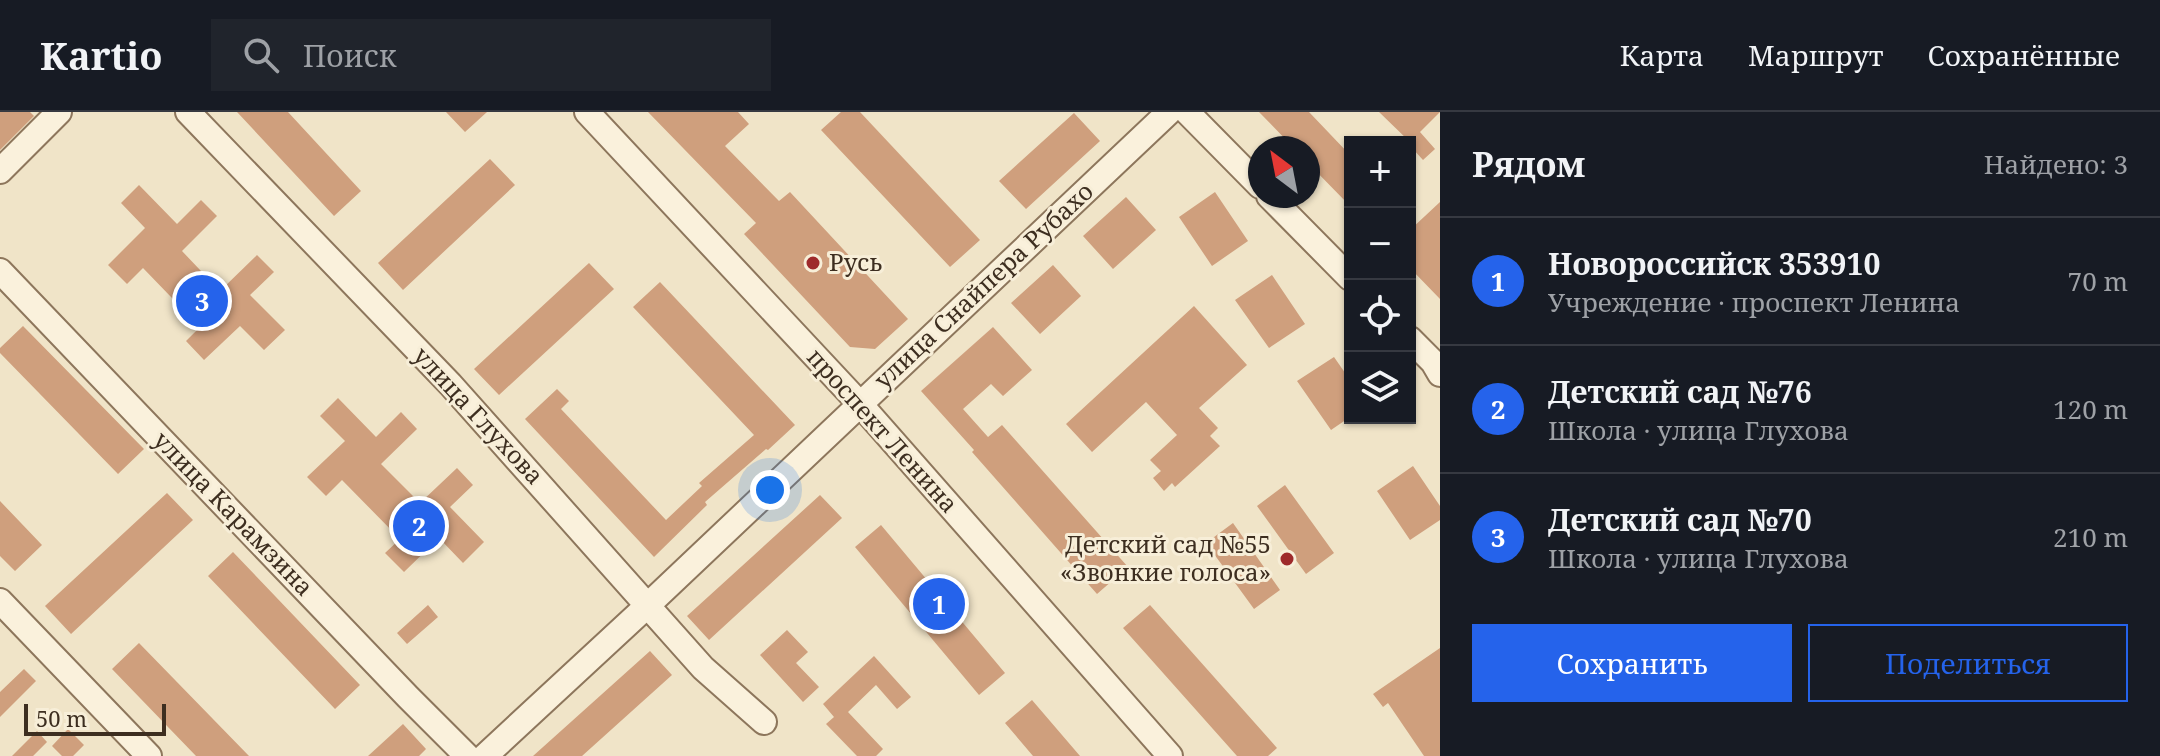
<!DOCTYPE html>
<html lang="ru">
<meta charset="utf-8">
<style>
:root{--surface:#171b24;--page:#20242c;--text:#f1f3f6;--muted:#9ea1a6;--line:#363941;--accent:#2563eb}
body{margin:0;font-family:"Noto Serif",serif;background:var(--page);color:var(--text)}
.controls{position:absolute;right:24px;top:24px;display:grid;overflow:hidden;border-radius:0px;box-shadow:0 2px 6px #0004}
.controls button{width:72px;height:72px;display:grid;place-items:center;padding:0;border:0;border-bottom:2px solid var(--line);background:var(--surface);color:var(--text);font:40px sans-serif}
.compass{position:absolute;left:1248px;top:24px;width:72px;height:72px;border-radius:50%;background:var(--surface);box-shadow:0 2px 6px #0004;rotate:328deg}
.scale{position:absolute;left:24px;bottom:20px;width:142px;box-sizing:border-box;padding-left:8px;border:4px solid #3d2e20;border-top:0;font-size:22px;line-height:28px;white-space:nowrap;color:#3d2e20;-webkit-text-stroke:6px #f7eed8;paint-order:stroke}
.you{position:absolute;left:770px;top:378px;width:28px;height:28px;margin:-20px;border:6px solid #fff;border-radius:50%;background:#1a73e8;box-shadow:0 0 0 12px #1a73e833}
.badge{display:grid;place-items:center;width:52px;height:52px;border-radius:50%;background:var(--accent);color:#fff;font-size:26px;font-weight:700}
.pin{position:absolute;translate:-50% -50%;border:4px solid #fff;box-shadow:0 2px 8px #0006}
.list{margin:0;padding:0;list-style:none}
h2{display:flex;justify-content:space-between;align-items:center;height:104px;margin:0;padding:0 32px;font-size:34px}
h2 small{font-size:26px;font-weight:400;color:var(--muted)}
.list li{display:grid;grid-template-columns:52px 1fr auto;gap:24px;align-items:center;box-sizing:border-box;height:128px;padding:0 32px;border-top:2px solid var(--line)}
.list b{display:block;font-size:30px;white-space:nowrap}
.list p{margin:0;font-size:26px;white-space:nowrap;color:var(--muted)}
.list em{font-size:26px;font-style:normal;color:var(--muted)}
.actions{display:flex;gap:16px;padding:24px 32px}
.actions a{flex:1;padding:18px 0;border:2px solid var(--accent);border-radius:0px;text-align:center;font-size:28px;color:var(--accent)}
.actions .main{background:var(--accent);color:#fff}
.icon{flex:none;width:44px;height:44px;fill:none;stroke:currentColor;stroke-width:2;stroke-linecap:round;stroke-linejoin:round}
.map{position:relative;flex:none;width:1440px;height:644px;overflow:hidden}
header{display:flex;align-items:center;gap:48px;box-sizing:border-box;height:112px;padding:0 40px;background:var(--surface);border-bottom:2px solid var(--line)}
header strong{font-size:38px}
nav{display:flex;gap:44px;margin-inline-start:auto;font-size:28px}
.search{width:560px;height:72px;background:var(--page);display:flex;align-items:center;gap:20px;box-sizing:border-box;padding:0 28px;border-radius:0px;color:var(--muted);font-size:30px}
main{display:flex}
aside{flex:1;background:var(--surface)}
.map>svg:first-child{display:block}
</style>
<header>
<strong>Kartio</strong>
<div class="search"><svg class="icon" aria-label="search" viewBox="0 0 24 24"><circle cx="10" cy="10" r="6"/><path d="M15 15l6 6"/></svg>Поиск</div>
<nav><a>Карта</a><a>Маршрут</a><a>Сохранённые</a></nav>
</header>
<main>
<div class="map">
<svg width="1440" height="644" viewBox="0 0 1440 644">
<rect width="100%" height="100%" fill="#f0e4c8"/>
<path fill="#cf9f7d" d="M 0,0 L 30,0 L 34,4 L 0,38 Z
M 237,0 L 288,0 L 361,79 L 334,104 Z
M 446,0 L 487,0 L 465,20 Z
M 648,0 L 738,0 L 749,12 L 725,34 L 779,89 L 790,80 L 908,207 L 875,237 L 850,235 L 744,122 L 756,111 Z
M 841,0 L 860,0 L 980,128 L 950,155 L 821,18 Z
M 1259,0 L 1309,0 L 1350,43 L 1350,94 L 1308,51 L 1308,36 L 1294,36 Z
M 1379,0 L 1440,0 L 1420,20 L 1435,37 L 1423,48 L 1413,37 L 1410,30 Z
M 1074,1 L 1100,29 L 1026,97 L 999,69 Z
M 490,47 L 515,73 L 403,178 L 378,151 Z
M 139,73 L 177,112 L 201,88 L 217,104 L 182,139 L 220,179 L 257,143 L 274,160 L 250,183 L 285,218 L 264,238 L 240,214 L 204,248 L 186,229 L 200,215 L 143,156 L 127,172 L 108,153 L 145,116 L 121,91 Z
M 1215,80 L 1248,129 L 1212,154 L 1179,105 Z
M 1126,85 L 1156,118 L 1113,157 L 1083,124 Z
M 1440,90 L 1440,187 L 1410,156 L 1410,118 Z
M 589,151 L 614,177 L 499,283 L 474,257 Z
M 1053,153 L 1081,184 L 1040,222 L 1011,191 Z
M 1272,163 L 1305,212 L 1269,236 L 1235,188 Z
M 660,170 L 795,313 L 768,338 L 766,337 L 705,390 L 707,393 L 654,445 L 525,307 L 557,277 L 569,289 L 561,297 L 666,408 L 702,374 L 699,371 L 754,323 L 633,195 Z
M 1194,194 L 1247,253 L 1199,296 L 1218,316 L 1210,324 L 1220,334 L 1175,375 L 1172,371 L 1164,379 L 1153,366 L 1161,359 L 1150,348 L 1177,323 L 1146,290 L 1092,340 L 1066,312 Z
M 23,214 L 144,337 L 118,362 L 0,241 L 0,236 Z
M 993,215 L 1032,258 L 1003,284 L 991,272 L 963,297 L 988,325 L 1002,313 L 1128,455 L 1097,482 L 972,340 L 974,338 L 921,279 Z
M 1334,245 L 1350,268 L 1350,305 L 1331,318 L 1297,269 Z
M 338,286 L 376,325 L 401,300 L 417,317 L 381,352 L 420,391 L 457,356 L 473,373 L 450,395 L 484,430 L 463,451 L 439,426 L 404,460 L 385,441 L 400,427 L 342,368 L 326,384 L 307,365 L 345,329 L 320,304 Z
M 1413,354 L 1440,394 L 1440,408 L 1410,428 L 1377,379 Z
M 1285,373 L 1334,441 L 1306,462 L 1257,394 Z
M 167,381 L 193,408 L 71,522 L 45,494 Z
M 820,383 L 842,406 L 709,528 L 687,504 Z
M 0,389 L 42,433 L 15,459 L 0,444 Z
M 1233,411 L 1280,478 L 1254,497 L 1206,431 Z
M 881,413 L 1005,561 L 979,583 L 855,435 Z
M 233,440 L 360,573 L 335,597 L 208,464 Z
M 428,493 L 438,505 L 407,532 L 397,521 Z
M 1150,493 L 1277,636 L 1268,644 L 1237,644 L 1123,516 Z
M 787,518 L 808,540 L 796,551 L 819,575 L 803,590 L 760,543 Z
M 139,531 L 249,644 L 196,644 L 112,557 Z
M 1440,536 L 1440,644 L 1424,644 L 1388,591 L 1383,595 L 1373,582 Z
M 650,539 L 672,563 L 582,644 L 533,644 Z
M 874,544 L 911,585 L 897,597 L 876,573 L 848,600 L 883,637 L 876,644 L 857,644 L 826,612 L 834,605 L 823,592 Z
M 24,557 L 36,569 L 0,605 L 0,580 Z
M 1032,588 L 1080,644 L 1033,644 L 1005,611 Z
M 403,612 L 426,637 L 419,644 L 368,644 Z
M 68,617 L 84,633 L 73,644 L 62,644 L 52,634 Z
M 37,619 L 47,630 L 33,644 L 12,644 Z"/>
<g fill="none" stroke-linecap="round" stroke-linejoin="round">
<defs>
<path id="minor" d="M 188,0 L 450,272 L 703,556 L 764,610
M 587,0 L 860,292 L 1170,644
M 1187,0 L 1260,74
M 0,59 L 59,0
M 1269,84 L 1350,166
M 0,159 L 408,585 L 467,644
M 1410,227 L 1433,250 L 1440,262
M 0,489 L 149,644
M 485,644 L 647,494 L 1169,0"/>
</defs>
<use href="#minor" stroke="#8d765c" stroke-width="28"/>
<use href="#minor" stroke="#faf1dc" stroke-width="24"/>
</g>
<g fill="#9e2a2b" stroke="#f7eed8" stroke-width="3">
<circle cx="813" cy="151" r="8"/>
<circle cx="1287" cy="447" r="8"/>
</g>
<g text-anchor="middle" stroke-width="6" stroke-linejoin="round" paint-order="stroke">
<g font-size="24" fill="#3d2e20" stroke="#f7eed8" text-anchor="start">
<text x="829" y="159">Русь</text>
<text x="1271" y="441" text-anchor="end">Детский сад №55<tspan x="1271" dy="28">«Звонкие голоса»</tspan></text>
</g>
<g font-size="24" fill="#3d2e20" stroke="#f7eed8">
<text transform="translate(984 174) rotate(-43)" y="8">улица Снайпера Рубахо</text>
<text transform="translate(478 304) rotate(47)" y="8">улица Глухова</text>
<text transform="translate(882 319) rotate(48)" y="8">проспект Ленина</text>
<text transform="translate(233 402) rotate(46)" y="8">улица Карамзина</text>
</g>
</g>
</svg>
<div class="controls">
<button>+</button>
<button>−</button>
<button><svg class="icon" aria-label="locate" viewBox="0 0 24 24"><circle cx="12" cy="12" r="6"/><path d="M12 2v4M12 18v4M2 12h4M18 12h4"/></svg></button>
<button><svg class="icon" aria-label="layers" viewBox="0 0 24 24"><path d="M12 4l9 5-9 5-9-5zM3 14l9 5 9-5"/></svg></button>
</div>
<svg class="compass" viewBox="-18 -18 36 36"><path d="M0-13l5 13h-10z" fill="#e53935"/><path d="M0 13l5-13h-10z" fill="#9ea1a6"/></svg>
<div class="scale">50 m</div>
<div class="you"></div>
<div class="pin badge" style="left:939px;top:492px">1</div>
<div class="pin badge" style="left:419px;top:414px">2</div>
<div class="pin badge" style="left:202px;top:189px">3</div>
</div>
<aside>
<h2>Рядом<small>Найдено: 3</small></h2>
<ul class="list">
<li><span class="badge">1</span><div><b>Новороссийск 353910</b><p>Учреждение · проспект Ленина</p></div><em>70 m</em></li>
<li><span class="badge">2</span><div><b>Детский сад №76</b><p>Школа · улица Глухова</p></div><em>120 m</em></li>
<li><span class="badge">3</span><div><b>Детский сад №70</b><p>Школа · улица Глухова</p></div><em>210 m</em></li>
</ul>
<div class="actions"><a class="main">Сохранить</a><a>Поделиться</a></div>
</aside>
</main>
